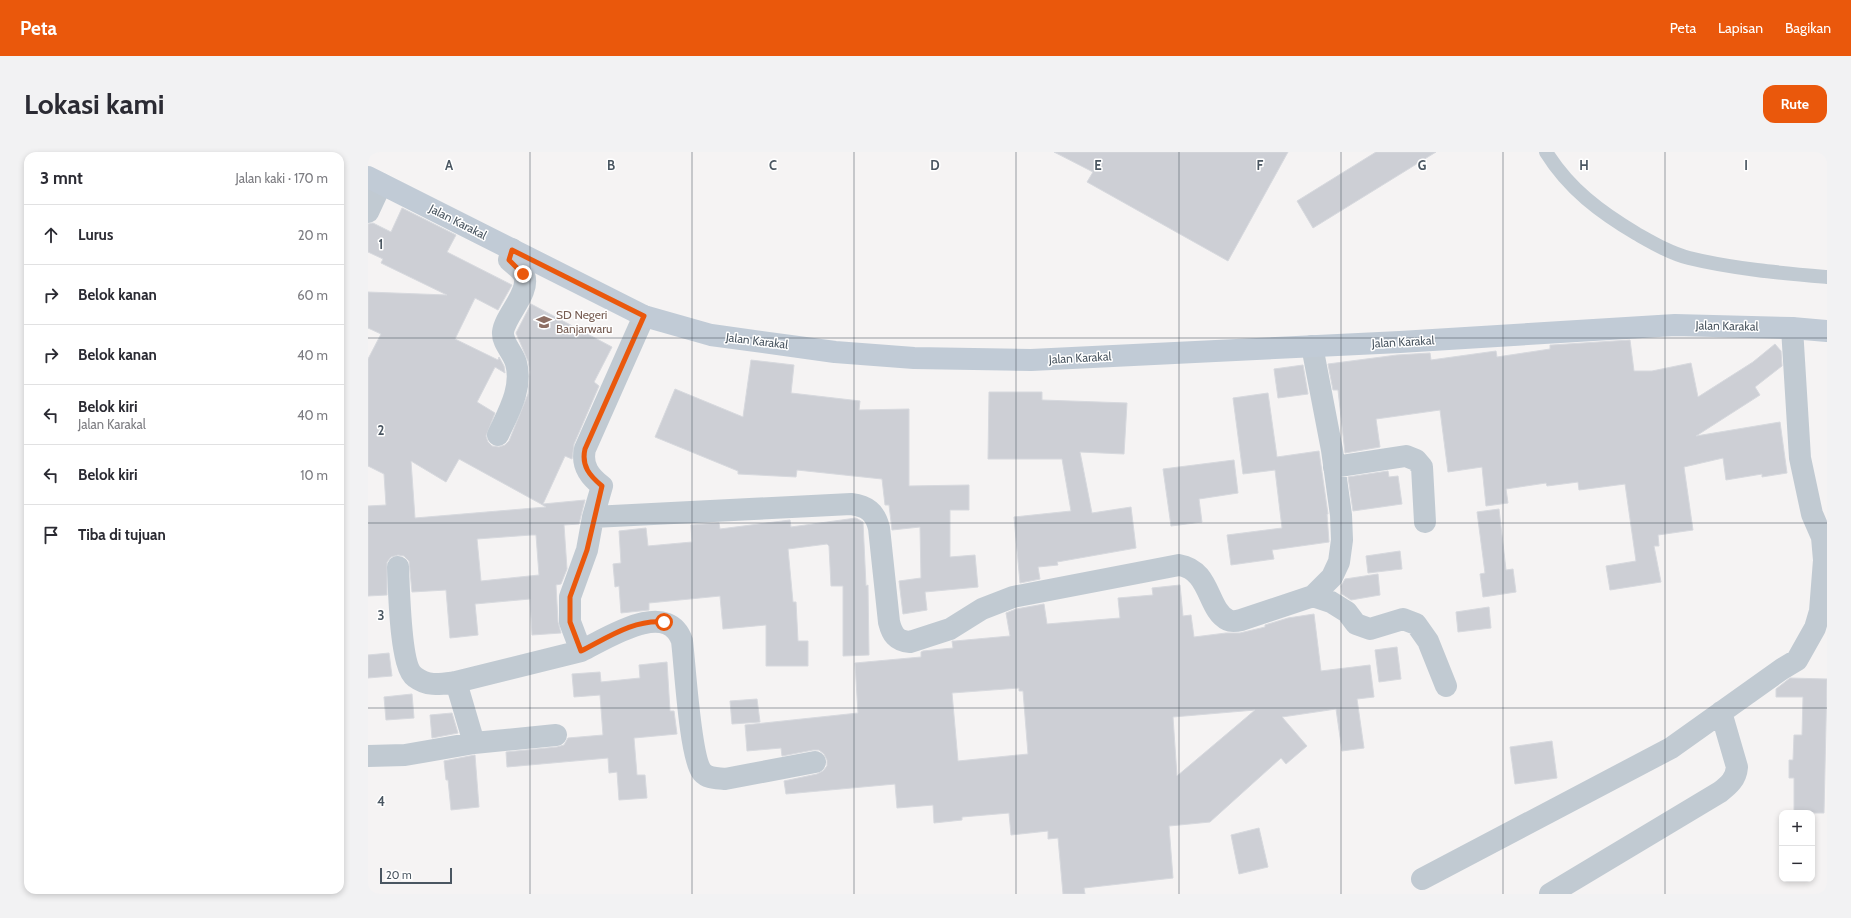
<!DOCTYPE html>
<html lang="id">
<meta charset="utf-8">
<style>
:root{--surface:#fff;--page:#f2f2f3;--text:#2b2b33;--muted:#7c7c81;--line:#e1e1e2;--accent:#ea580c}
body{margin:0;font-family:Cabin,sans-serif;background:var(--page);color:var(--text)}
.controls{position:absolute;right:12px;bottom:12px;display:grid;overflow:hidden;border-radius:8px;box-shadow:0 2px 6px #0003}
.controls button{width:36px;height:36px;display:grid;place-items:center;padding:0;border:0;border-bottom:1px solid var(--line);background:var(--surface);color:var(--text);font:20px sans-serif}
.scale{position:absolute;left:12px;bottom:10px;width:72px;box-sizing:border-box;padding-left:4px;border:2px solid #4a5661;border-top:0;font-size:11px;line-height:14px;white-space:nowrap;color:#4a5661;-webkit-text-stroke:3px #fff;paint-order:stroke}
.stop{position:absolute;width:12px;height:12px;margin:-9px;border:3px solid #ea580c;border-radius:50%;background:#fff}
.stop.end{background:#ea580c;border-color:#fff;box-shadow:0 1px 4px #0008}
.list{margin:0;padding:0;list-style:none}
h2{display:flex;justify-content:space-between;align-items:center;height:52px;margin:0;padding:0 16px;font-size:17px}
h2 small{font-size:13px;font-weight:400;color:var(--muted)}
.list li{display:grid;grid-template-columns:26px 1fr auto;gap:12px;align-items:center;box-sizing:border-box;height:60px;padding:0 16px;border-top:1px solid var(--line)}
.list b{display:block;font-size:15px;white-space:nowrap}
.list p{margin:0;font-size:13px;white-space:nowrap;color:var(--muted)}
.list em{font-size:13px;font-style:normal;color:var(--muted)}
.icon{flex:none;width:22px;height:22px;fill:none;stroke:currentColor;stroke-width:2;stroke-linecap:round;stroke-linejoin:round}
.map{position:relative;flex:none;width:1459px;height:742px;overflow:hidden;border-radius:12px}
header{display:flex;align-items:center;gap:24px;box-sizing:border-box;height:56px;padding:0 20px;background:var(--accent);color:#fff}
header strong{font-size:19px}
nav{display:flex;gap:22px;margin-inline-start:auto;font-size:14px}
.intro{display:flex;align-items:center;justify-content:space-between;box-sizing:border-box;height:96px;padding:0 24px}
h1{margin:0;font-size:28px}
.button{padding:10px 18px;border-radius:12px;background:var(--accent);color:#fff;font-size:14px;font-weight:700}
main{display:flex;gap:24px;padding:0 24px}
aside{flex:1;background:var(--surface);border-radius:12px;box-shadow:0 2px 6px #0003}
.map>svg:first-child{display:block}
</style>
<header>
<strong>Peta</strong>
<nav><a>Peta</a><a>Lapisan</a><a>Bagikan</a></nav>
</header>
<div class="intro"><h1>Lokasi kami</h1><a class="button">Rute</a></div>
<main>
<aside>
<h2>3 mnt<small>Jalan kaki · 170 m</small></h2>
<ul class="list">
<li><svg class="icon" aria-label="ahead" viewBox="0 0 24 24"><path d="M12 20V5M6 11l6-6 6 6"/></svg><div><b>Lurus</b></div><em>20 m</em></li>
<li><svg class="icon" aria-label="right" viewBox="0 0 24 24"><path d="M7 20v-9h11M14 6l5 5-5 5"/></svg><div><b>Belok kanan</b></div><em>60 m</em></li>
<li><svg class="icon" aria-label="right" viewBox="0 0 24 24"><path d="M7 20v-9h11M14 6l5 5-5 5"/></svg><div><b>Belok kanan</b></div><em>40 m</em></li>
<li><svg class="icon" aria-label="left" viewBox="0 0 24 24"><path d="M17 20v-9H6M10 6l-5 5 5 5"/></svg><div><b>Belok kiri</b><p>Jalan Karakal</p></div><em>40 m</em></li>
<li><svg class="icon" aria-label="left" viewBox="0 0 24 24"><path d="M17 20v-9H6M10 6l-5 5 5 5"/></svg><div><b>Belok kiri</b></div><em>10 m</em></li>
<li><svg class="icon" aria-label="arrive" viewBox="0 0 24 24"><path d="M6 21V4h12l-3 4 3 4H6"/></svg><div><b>Tiba di tujuan</b></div></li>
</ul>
</aside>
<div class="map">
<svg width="1459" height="742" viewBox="0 0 1459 742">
<rect width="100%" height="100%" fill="#f5f3f3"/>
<path fill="#cdcfd5" stroke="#d7d9de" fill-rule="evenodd" d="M 686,0 L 920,0 L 860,109 L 719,30 L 725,20 Z
M 1008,0 L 1068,0 L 945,76 L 929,49 Z
M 34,56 L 88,83 L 79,100 L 144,133 L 130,158 L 107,146 L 87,187 L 130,208 L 131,205 L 136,214 L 137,221 L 127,215 L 109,250 L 127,261 L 118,284 L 120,290 L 124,294 L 131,295 L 137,293 L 141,289 L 160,242 L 162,220 L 160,209 L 148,181 L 163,152 L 244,195 L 226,230 L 231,234 L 206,292 L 204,307 L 197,304 L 175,352 L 217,348 L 211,372 L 196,373 L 199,417 L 193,432 L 188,433 L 190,470 L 193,481 L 164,483 L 162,447 L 107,452 L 110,483 L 82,486 L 78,438 L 44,440 L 41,409 L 36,404 L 30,403 L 23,405 L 19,410 L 19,443 L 0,444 L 0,354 L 18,353 L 16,322 L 0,314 L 0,207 L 13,182 L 0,176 L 0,140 L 79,143 L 13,111 L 15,107 L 0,100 L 0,72 L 5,71 L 23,80 ZM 91,307 L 173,352 L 178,355 L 47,366 L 43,309 L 78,330 ZM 163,383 L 168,383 L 171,423 L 113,429 L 109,387 Z
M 1262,188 L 1266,219 L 1284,219 L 1323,211 L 1330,245 L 1385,210 L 1407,192 L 1413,199 L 1414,214 L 1387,235 L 1392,243 L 1328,284 L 1412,270 L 1419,321 L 1394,325 L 1394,322 L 1358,328 L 1355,306 L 1316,315 L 1325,378 L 1290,383 L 1291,394 L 1286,394 L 1293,430 L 1242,438 L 1238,414 L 1268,409 L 1257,332 L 1211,338 L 1210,330 L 1179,334 L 1178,331 L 1138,337 L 1140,351 L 1118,354 L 1114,315 L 1080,320 L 1072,258 L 1008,267 L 1012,295 L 977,301 L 970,238 L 965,238 L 960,212 L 1029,203 L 1062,201 L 1063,208 L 1128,199 L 1129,205 L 1182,197 L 1182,193 L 1184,193 Z
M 383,208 L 426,213 L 423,241 L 492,249 L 491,258 L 541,257 L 541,334 L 601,333 L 601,358 L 582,358 L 582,405 L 607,403 L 610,435 L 557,440 L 559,458 L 535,462 L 531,429 L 553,426 L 552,375 L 524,378 L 521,353 L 517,353 L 514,327 L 429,318 L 428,325 L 370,322 L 370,319 L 287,285 L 307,237 L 375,265 Z
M 935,213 L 940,242 L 910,246 L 906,217 Z
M 621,240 L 674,240 L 674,248 L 759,251 L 756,302 L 712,300 L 724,361 L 763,355 L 768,396 L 689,410 L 690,413 L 670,415 L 672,427 L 652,431 L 646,365 L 703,359 L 694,307 L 620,307 Z
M 900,241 L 909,305 L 951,299 L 960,362 L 959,362 L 961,390 L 904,398 L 906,407 L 863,413 L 859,383 L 914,376 L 907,318 L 875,322 L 865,246 Z
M 866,308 L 870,341 L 831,347 L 834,370 L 803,374 L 795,317 Z
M 1020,319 L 1021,325 L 1030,324 L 1034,352 L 985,359 L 980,325 Z
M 1131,357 L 1138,418 L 1145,417 L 1148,440 L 1115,445 L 1112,422 L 1117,421 L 1109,360 Z
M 488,366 L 495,370 L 498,434 L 500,433 L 501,503 L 475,504 L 475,434 L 463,434 L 461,394 L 459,392 L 420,397 L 425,450 L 428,450 L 430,489 L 440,489 L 440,514 L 398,514 L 398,473 L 355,477 L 352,444 L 281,451 L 281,458 L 253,461 L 251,434 L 247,435 L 245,412 L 253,411 L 251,379 L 278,376 L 280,394 L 324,390 L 323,373 L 351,371 L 352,377 L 422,368 L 423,375 Z
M 1032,399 L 1034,417 L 1000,421 L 998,404 Z
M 1010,422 L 1012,443 L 983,448 L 974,442 L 973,434 L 977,427 Z
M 812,433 L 815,464 L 823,463 L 826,485 L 858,481 L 872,481 L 897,475 L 897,473 L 920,466 L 946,462 L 953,519 L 1002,513 L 1006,545 L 989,547 L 996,596 L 974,599 L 968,557 L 914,565 L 939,594 L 918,612 L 913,606 L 842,670 L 801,674 L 805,726 L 716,736 L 717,742 L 695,742 L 690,686 L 680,687 L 680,679 L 643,683 L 641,661 L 594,665 L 594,668 L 566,671 L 565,653 L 529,656 L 527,632 L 418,642 L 416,629 L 449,622 L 455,619 L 459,614 L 459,608 L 456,602 L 451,598 L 445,598 L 414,604 L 413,596 L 379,599 L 377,573 L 490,561 L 487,511 L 553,505 L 553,500 L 555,499 L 585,496 L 584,489 L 587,489 L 642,484 L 638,461 L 648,457 L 676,452 L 679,472 L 752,466 L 750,446 L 785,443 L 784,436 ZM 651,536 L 651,539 L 655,539 L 660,602 L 590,609 L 584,541 ZM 887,558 L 880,564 L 809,624 L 805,565 Z
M 1121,455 L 1123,476 L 1090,480 L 1088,460 Z
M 1029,495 L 1033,527 L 1011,530 L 1007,498 Z
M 21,501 L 24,524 L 0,526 L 0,503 Z
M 299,510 L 302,559 L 306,559 L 309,582 L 266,586 L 269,623 L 277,623 L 279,646 L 251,648 L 249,620 L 241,621 L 240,606 L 139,615 L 138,600 L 189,595 L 196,593 L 200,586 L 235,583 L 232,543 L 206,545 L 204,522 L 232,520 L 233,530 L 272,526 L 271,513 Z
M 1422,526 L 1459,527 L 1456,661 L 1426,661 L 1426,626 L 1421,626 L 1421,608 L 1425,608 L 1426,583 L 1434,583 L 1435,545 L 1408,545 L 1408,537 Z
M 44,542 L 46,566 L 18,568 L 16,545 Z
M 389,547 L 392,570 L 364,572 L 362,549 Z
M 84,561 L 90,581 L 64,586 L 62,563 Z
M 1184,589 L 1189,626 L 1147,632 L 1142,595 Z
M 107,603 L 111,655 L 83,658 L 80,628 L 78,628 L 76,609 Z
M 891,676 L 900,715 L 871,722 L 863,683 Z"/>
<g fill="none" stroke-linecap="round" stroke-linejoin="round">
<path stroke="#c1cad2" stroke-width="14" d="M 1178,0 C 1201,37 1232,60 1269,82 C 1285,91 1302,101 1321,106 C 1366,117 1413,121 1459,125"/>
<path stroke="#c1cad2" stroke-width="22" d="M 0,60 L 13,32
M 130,283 C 140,261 155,236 148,211 C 145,200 134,191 135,180 C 137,163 163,140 156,123 C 153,117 146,113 141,108 L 144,97
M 966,315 L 1038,304 L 1048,308 L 1054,315 L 1057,370
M 225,365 L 234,334 C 222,325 213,314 217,297 L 276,164
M 30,415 C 31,435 32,515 47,525 C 60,535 73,532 88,530 L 213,499 L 202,470 L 202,445 L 219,398 L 225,365 L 483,352 C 499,354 507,360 511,376 L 521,470 C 524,482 528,489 542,490 L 582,477 L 614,457 L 645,445 L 811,413 C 843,418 839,458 860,468 C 864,470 869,469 873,468 L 945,444 L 964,425 L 971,410 L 974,388 L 973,363 L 964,298 L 944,194
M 945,444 L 963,450 L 979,460 L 988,472 L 1002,477 L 1035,467 L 1048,472 L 1060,489 L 1078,534
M 213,499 C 238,487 299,446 314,489 C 317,513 322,605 334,620 C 340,627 349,626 357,627 L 447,610
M 88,530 L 106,591
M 0,604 L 37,603 L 106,591 L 188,583
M 1054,727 L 1303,596 L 1414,517 L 1429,508 L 1447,476 L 1452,459 L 1456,408 L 1454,385 L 1444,362 L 1432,306 L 1424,176
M 1182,742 L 1352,640 C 1361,633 1368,627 1369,615 L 1353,560"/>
<path stroke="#c1cbd6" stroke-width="22" d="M 0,25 L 276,164 L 343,183 L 467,200 L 546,206 L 663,208 L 1032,190 L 1307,173 L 1424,176 L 1459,179"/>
</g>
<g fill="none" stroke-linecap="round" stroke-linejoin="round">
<path stroke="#ea580c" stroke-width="5" d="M 155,122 L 141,108 L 144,98 L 276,164 L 217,297 C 213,314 222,324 234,334 L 219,398 L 202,445 L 202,470 L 213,499 C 239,486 266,467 296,470"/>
</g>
<path fill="none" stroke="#4a5661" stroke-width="1" stroke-opacity="0.55" d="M 162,0 L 162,742M 324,0 L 324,742M 486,0 L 486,742M 648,0 L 648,742M 811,0 L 811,742M 973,0 L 973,742M 1135,0 L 1135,742M 1297,0 L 1297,742M 0,186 L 1459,186M 0,371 L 1459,371M 0,556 L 1459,556"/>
<defs>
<symbol id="school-bare" viewBox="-9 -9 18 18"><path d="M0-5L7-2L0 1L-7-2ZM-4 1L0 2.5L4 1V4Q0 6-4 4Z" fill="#8d6e63" stroke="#fff" stroke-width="2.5" paint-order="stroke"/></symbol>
</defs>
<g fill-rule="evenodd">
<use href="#school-bare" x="165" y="159" width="22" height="22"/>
</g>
<g text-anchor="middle" stroke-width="3" stroke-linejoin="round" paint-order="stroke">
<g font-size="12" fill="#4a5661" stroke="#fff">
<text transform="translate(90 70) rotate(27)" y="4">Jalan Karakal</text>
<text transform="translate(1359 174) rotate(1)" y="4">Jalan Karakal</text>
<text transform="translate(389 189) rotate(7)" y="4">Jalan Karakal</text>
<text transform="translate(1035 190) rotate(-3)" y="4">Jalan Karakal</text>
<text transform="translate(712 206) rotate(-3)" y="4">Jalan Karakal</text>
</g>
<g font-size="12" fill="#785e54" stroke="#fff" text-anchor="start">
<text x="188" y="167">SD Negeri<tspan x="188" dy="14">Banjarwaru</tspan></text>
</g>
</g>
<g font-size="13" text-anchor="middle" font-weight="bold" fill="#4a5661" stroke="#fff" stroke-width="3" stroke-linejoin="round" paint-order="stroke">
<text x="81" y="18">A</text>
<text x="243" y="18">B</text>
<text x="405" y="18">C</text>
<text x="567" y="18">D</text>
<text x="730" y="18">E</text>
<text x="892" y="18">F</text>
<text x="1054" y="18">G</text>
<text x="1216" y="18">H</text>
<text x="1378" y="18">I</text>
<text x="13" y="97">1</text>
<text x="13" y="283">2</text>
<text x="13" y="468">3</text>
<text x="13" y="654">4</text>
</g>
</svg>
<div class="controls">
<button>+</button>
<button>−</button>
</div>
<div class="scale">20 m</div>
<div class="stop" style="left:296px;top:470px"></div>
<div class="stop end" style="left:155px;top:122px"></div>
</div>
</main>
